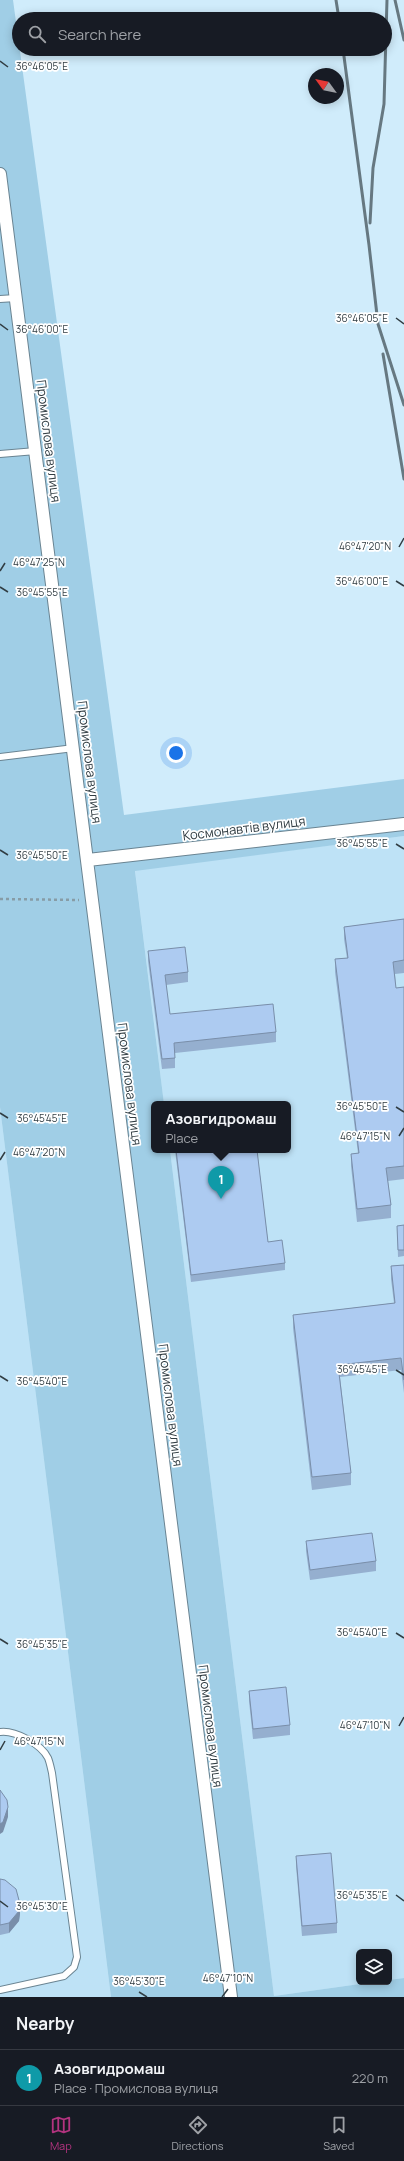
<!DOCTYPE html>
<meta charset="utf-8">
<style>
:root{--surface:#171b24;--page:#20242c;--text:#f1f3f6;--muted:#9ea1a6;--line:#363941;--accent:#b3337f}
body{margin:0;font-family:Manrope,sans-serif;background:var(--page);color:var(--text)}
.controls{position:absolute;right:12px;bottom:12px;display:grid;overflow:hidden;border-radius:6px;box-shadow:0 2px 10px #0003}
.controls button{width:36px;height:36px;display:grid;place-items:center;padding:0;border:0;border-bottom:1px solid var(--line);background:var(--surface);color:var(--text);font:20px sans-serif}
.compass{position:absolute;left:308px;top:68px;width:36px;height:36px;border-radius:50%;background:var(--surface);box-shadow:0 2px 10px #0003;rotate:303deg}
.you{position:absolute;left:176px;top:753px;width:14px;height:14px;margin:-10px;border:3px solid #fff;border-radius:50%;background:#1a73e8;box-shadow:0 0 0 6px #1a73e833}
.badge{display:grid;place-items:center;width:26px;height:26px;border-radius:50%;background:var(--accent);color:#fff;font-size:13px;font-weight:700}
.pin{position:absolute;translate:-50% -33px;filter:drop-shadow(0 1px 2px #0008)}
.pin::after{content:'';position:absolute;top:21px;width:14px;height:12px;background:inherit;clip-path:polygon(0 0,100% 0,50% 100%)}
.popup{position:absolute;left:151px;top:1101px;width:140px;height:52px;box-sizing:border-box;display:grid;place-content:center;border-radius:6px;background:var(--surface);filter:drop-shadow(0 1px 3px #0005);font-size:13px;white-space:nowrap;color:var(--muted)}
.popup b{font-size:15px;color:var(--text)}
.popup::after{content:'';position:absolute;left:50%;top:100%;margin-left:-8px;border:8px solid transparent;border-top-color:var(--surface)}
.list{margin:0;padding:0;list-style:none}
h2{display:flex;justify-content:space-between;align-items:center;height:52px;margin:0;padding:0 16px;font-size:17px}
h2 small{font-size:13px;font-weight:400;color:var(--muted)}
.list li{display:grid;grid-template-columns:26px 1fr auto;gap:12px;align-items:center;box-sizing:border-box;height:56px;padding:0 16px;border-top:1px solid var(--line)}
.list b{display:block;font-size:15px;white-space:nowrap}
.list p{margin:0;font-size:13px;white-space:nowrap;color:var(--muted)}
.list em{font-size:13px;font-style:normal;color:var(--muted)}
.icon{flex:none;width:22px;height:22px;fill:none;stroke:currentColor;stroke-width:2;stroke-linecap:round;stroke-linejoin:round}
.map{position:relative;flex:none;width:404px;height:1997px;overflow:hidden}
.search{position:absolute;background:var(--surface);box-shadow:0 2px 10px #0003;left:12px;right:12px;top:12px;height:44px;display:flex;align-items:center;gap:10px;box-sizing:border-box;padding:0 14px;border-radius:22px;color:var(--muted);font-size:15px}
.sheet{height:108px;background:var(--surface)}
nav{display:flex;justify-content:space-around;align-items:center;box-sizing:border-box;height:56px;border-top:1px solid var(--line);background:var(--surface);font-size:11px;color:var(--muted)}
nav a{display:grid;justify-items:center;gap:2px}
nav .on{color:var(--accent)}
.map>svg:first-child{display:block}
</style>
<div class="map">
<svg width="404" height="1997" viewBox="0 0 404 1997">
<rect width="100%" height="100%" fill="#d0ecfb"/>
<path fill="#bee2f6" d="M 404,836 L 404,1978 L 389,1980 L 389,1952 L 359,1952 L 359,1982 L 374,1982 L 274,1996 L 170,1150 L 288,1150 L 288,1104 L 164,1104 L 135,870 Z
M 0,1107 L 111,1997 L 0,1997 Z"/>
<path fill="#a0cee6" d="M 0,0 L 13,0 L 124,815 L 404,779 L 404,836 L 135,871 L 164,1104 L 154,1104 L 154,1150 L 170,1150 L 274,1996 L 374,1982 L 389,1982 L 389,1980 L 404,1978 L 404,1997 L 111,1997 L 0,1107 Z"/>
<g fill="none" stroke-linecap="round" stroke-linejoin="round">
<defs>
<path id="service" d="M 0,299 L 16,298
M 0,454 L 36,451
M 0,757 L 74,748
M 0,1732 C 15,1730 41,1744 48,1758 C 50,1763 51,1769 52,1773 L 77,1957 L 74,1967 L 64,1976 L 0,1990"/>
<path id="minor" d="M 0,174 L 231,1997
M 88,860 L 404,824"/>
</defs>
<use href="#service" stroke="#6a8492" stroke-width="8"/>
<use href="#minor" stroke="#6a8492" stroke-width="14"/>
<path stroke="#879ca6" stroke-width="2.5" stroke-dasharray="3 3" stroke-linecap="butt" d="M 0,899 L 79,900"/>
<use href="#service" stroke="#fff" stroke-width="6"/>
<use href="#minor" stroke="#fff" stroke-width="12"/>
<path stroke="#667881" stroke-width="3" d="M 336,0 L 339,19
M 395,0 L 404,40
M 343,49 L 369,245 L 378,324 L 404,405
M 370,223 L 373,168 L 384,104 L 387,0
M 383,354 L 404,479"/>
</g>
<path fill="#95afcf" d="M 404,919 L 404,973 L 395,974 L 396,988 L 404,987 L 404,1179 L 388,1181 L 391,1205 L 391,1218 L 357,1222 L 351,1166 L 351,1154 L 358,1153 L 335,972 L 335,959 L 347,958 L 344,939 L 344,927 Z
M 148,951 L 188,972 L 188,982 L 166,985 L 170,1014 L 276,1032 L 276,1042 L 175,1053 L 175,1068 L 162,1069 L 148,961 Z
M 175,1150 L 257,1150 L 268,1242 L 285,1263 L 285,1270 L 191,1282 Z
M 404,1225 L 404,1256 L 398,1257 L 397,1226 Z
M 404,1265 L 404,1393 L 401,1370 L 340,1377 L 351,1473 L 351,1485 L 312,1490 L 293,1328 L 293,1315 L 394,1303 L 391,1279 L 391,1266 Z
M 306,1541 L 376,1561 L 376,1571 L 310,1580 L 306,1551 Z
M 249,1691 L 290,1725 L 290,1735 L 253,1739 L 249,1701 Z
M 296,1856 L 337,1923 L 337,1933 L 302,1936 L 296,1866 Z
M 0,1879 L 20,1914 L 19,1921 L 9,1933 L 0,1935 Z"/>
<path fill="#798ea9" d="M 8,1807 L 8,1817 L 3,1832 L 0,1834 L 0,1824 Z
M 20,1904 L 20,1914 L 19,1921 L 9,1933 L 9,1923 Z"/>
<path fill="#adcbf1" stroke="#798ea9" d="M 404,919 L 404,960 L 393,962 L 396,988 L 404,987 L 404,1166 L 386,1168 L 391,1205 L 357,1209 L 351,1154 L 359,1153 L 335,959 L 348,958 L 344,927 Z
M 185,947 L 188,972 L 165,975 L 170,1014 L 273,1004 L 276,1032 L 174,1043 L 175,1058 L 162,1059 L 148,951 Z
M 176,1150 L 257,1150 L 268,1242 L 282,1240 L 285,1263 L 191,1275 Z
M 404,1225 L 404,1250 L 398,1250 L 397,1226 Z
M 404,1265 L 404,1380 L 401,1358 L 338,1365 L 351,1473 L 312,1477 L 293,1315 L 395,1303 L 391,1266 Z
M 372,1533 L 376,1561 L 310,1570 L 306,1541 Z
M 286,1687 L 290,1725 L 253,1729 L 249,1691 Z
M 0,1790 L 7,1800 L 8,1807 L 3,1822 L 0,1824 Z
M 331,1853 L 337,1923 L 302,1926 L 296,1856 Z
M 0,1879 L 5,1880 L 16,1889 L 20,1904 L 19,1911 L 9,1923 L 0,1925 Z"/>
<path fill="none" stroke="#313d43" stroke-width="1.5" d="M 0,61 L 8,67M 396,318 L 404,324M 0,324 L 8,330M 399,547 L 404,538M 0,571 L 5,563M 396,581 L 404,586M 0,587 L 8,592M 396,844 L 404,849M 0,850 L 8,855M 396,1107 L 404,1112M 0,1113 L 8,1118M 399,1136 L 404,1128M 0,1160 L 5,1152M 396,1370 L 404,1375M 0,1376 L 8,1381M 396,1633 L 404,1638M 0,1639 L 8,1644M 399,1726 L 404,1717M 0,1750 L 5,1741M 396,1895 L 404,1901M 0,1901 L 8,1907M 139,1992 L 147,1997M 222,1997 L 228,1989"/>
<g text-anchor="middle" stroke-width="3.5" stroke-linejoin="round" paint-order="stroke">
<g font-size="13" fill="#313d43" stroke="#fff">
<text transform="translate(49 441) rotate(83)" y="5">Промислова вулиця</text>
<text transform="translate(90 762) rotate(83)" y="5">Промислова вулиця</text>
<text transform="translate(244 828) rotate(-7)" y="5">Космонавтів вулиця</text>
<text transform="translate(130 1084) rotate(83)" y="5">Промислова вулиця</text>
<text transform="translate(171 1405) rotate(83)" y="5">Промислова вулиця</text>
<text transform="translate(211 1726) rotate(83)" y="5">Промислова вулиця</text>
</g>
</g>
<g font-size="10" text-anchor="middle" fill="#313d43" stroke="#fff" stroke-width="3.5" stroke-linejoin="round" paint-order="stroke">
<text x="42" y="70">36°46'05"E</text>
<text x="362" y="322">36°46'05"E</text>
<text x="42" y="333">36°46'00"E</text>
<text x="365" y="550">46°47'20"N</text>
<text x="39" y="566">46°47'25"N</text>
<text x="362" y="585">36°46'00"E</text>
<text x="42" y="596">36°45'55"E</text>
<text x="362" y="847">36°45'55"E</text>
<text x="42" y="859">36°45'50"E</text>
<text x="362" y="1110">36°45'50"E</text>
<text x="42" y="1122">36°45'45"E</text>
<text x="365" y="1140">46°47'15"N</text>
<text x="39" y="1156">46°47'20"N</text>
<text x="362" y="1373">36°45'45"E</text>
<text x="42" y="1385">36°45'40"E</text>
<text x="362" y="1636">36°45'40"E</text>
<text x="42" y="1648">36°45'35"E</text>
<text x="365" y="1729">46°47'10"N</text>
<text x="39" y="1745">46°47'15"N</text>
<text x="362" y="1899">36°45'35"E</text>
<text x="42" y="1910">36°45'30"E</text>
<text x="228" y="1982">46°47'10"N</text>
<text x="139" y="1985">36°45'30"E</text>
</g>
</svg>
<div class="controls">
<button><svg class="icon" aria-label="layers" viewBox="0 0 24 24"><path d="M12 4l9 5-9 5-9-5zM3 14l9 5 9-5"/></svg></button>
</div>
<svg class="compass" viewBox="-18 -18 36 36"><path d="M0-13l5 13h-10z" fill="#e53935"/><path d="M0 13l5-13h-10z" fill="#9ea1a6"/></svg>
<div class="you"></div>
<div class="pin badge" style="left:221px;top:1199px;background:#0f9aa8">1</div>
<div class="popup"><b>Азовгидромаш</b>Place</div>
<div class="search"><svg class="icon" aria-label="search" viewBox="0 0 24 24"><circle cx="10" cy="10" r="6"/><path d="M15 15l6 6"/></svg>Search here</div>
</div>
<section class="sheet">
<h2>Nearby<small></small></h2>
<ul class="list">
<li><span class="badge" style="background:#0f9aa8">1</span><div><b>Азовгидромаш</b><p>Place · Промислова вулиця</p></div><em>220 m</em></li>
</ul>
</section>
<nav>
<a class="on"><svg class="icon" aria-label="map" viewBox="0 0 24 24"><path d="M3 6l6-2 6 2 6-2v14l-6 2-6-2-6 2zM9 4v14M15 6v14"/></svg>Map</a>
<a><svg class="icon" aria-label="directions" viewBox="0 0 24 24"><path d="M12 3l9 9-9 9-9-9zM9 14v-3h6M13 9l2 2-2 2"/></svg>Directions</a>
<a><svg class="icon" aria-label="saved" viewBox="0 0 24 24"><path d="M7 4h10v16l-5-4-5 4z"/></svg>Saved</a>
</nav>
